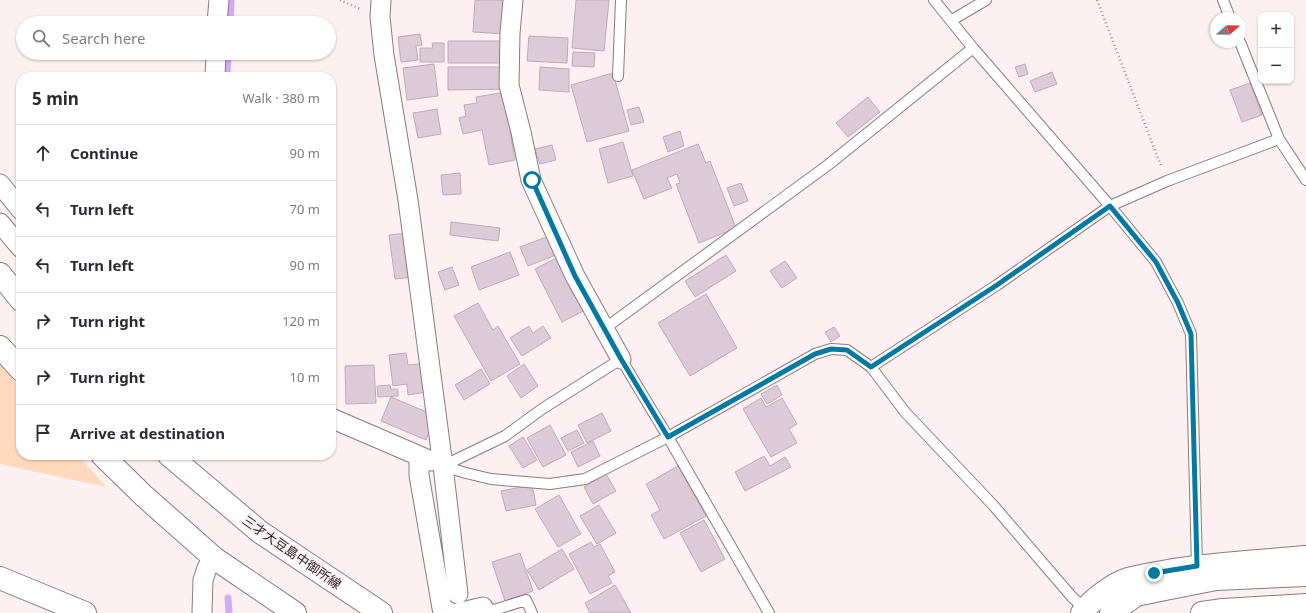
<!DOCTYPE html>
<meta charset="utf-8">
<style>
:root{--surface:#fff;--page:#f7f7f7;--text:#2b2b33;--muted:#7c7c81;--line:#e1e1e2}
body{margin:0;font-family:"Noto Sans","Noto Sans JP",sans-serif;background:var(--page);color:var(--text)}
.controls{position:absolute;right:12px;top:12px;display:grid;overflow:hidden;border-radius:8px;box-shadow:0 1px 3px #0004}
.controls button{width:36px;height:36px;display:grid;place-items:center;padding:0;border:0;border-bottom:1px solid var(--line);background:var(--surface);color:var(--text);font:20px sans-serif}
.compass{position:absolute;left:1210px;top:12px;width:36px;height:36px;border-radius:50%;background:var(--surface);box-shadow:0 1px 3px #0004;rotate:70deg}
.stop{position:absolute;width:12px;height:12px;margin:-9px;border:3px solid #0479a1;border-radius:50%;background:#fff}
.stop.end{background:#0479a1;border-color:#fff;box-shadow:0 1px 4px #0008}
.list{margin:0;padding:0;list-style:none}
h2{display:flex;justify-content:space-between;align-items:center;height:52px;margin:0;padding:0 16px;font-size:17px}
h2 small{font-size:13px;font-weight:400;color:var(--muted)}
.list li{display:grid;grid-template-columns:26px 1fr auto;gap:12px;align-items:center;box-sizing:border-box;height:56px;padding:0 16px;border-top:1px solid var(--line)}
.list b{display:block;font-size:15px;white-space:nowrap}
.list em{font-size:13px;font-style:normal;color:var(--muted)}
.icon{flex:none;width:22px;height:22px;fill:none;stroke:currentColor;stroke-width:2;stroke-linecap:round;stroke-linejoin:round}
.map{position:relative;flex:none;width:1306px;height:613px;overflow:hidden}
.search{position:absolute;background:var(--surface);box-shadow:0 1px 3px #0004;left:16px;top:16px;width:320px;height:44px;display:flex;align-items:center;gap:10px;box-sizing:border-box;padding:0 14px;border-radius:22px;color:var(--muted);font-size:15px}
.panel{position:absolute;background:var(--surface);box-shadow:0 1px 3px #0004;left:16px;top:72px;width:320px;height:388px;border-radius:16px}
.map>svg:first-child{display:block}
</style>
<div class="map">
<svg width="1306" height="613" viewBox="0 0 1306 613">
<rect width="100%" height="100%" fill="#fdf0f2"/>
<path fill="#ffd9bd" d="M 0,363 L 21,388 L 21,455 L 78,455 L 106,487 L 0,464 Z"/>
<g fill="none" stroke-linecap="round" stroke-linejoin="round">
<path stroke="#d6a9f2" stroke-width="7" d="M 230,23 L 231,0
M 227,77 L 228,53
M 228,598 L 229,613"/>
</g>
<path fill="#dccbd6" stroke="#bcabb6" d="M 475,0 L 507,0 L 505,34 L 473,32 Z
M 576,0 L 609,0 L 604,51 L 572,48 Z
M 420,34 L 422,45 L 416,46 L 418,60 L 401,62 L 398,37 Z
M 529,36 L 568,38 L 567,63 L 527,61 Z
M 448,41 L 502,41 L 502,63 L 448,63 Z
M 432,43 L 444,43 L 444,62 L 420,62 L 420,48 L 433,48 Z
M 573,52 L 595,53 L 594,67 L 572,66 Z
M 434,64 L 438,96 L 407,100 L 403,68 Z
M 1025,64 L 1028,74 L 1019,77 L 1015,67 Z
M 448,67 L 506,67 L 506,89 L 448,90 Z
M 540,67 L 569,69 L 569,92 L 539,90 Z
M 1052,72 L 1057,84 L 1035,92 L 1030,81 Z
M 613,73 L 629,131 L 587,142 L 571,85 Z
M 1250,83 L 1262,115 L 1242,122 L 1230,90 Z
M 506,92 L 514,130 L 510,131 L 515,160 L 489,165 L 482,130 L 463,134 L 459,118 L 466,116 L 464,105 L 477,103 L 476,97 Z
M 868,97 L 880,112 L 848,137 L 836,123 Z
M 639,107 L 644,122 L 631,125 L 627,110 Z
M 437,109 L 441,134 L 418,138 L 413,113 Z
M 680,131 L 684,146 L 668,152 L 663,137 Z
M 623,142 L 633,176 L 608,183 L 599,149 Z
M 698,144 L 706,163 L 710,161 L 736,228 L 699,243 L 676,184 L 680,183 L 677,174 L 667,178 L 672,188 L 644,199 L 632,170 Z
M 552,145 L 556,160 L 540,164 L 535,149 Z
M 460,173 L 461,194 L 443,195 L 441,175 Z
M 741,183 L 748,201 L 734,206 L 727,188 Z
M 451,222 L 500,228 L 498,241 L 450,235 Z
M 408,233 L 413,277 L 395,279 L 389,235 Z
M 554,234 L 561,253 L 528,266 L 520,247 Z
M 510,252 L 519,275 L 479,290 L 471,267 Z
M 562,255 L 589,308 L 562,322 L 535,269 Z
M 726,255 L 736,271 L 695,297 L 685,281 Z
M 785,261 L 797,278 L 782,288 L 770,271 Z
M 452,267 L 459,285 L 445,290 L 438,272 Z
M 706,294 L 737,348 L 690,376 L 658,323 Z
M 478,303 L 493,330 L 498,326 L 520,364 L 491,381 L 454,316 Z
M 529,326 L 533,333 L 543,326 L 551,338 L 522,356 L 510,338 Z
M 834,327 L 840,336 L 831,342 L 825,332 Z
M 406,353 L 408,365 L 429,363 L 433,391 L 408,395 L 407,384 L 393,386 L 389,355 Z
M 524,364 L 538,386 L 521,398 L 507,376 Z
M 374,365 L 376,403 L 346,404 L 345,366 Z
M 481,369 L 490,384 L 464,400 L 455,385 Z
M 390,385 L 391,389 L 398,389 L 398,396 L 378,397 L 377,386 Z
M 777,385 L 782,395 L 767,404 L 761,394 Z
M 391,397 L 436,416 L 426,440 L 381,421 Z
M 761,398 L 766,407 L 782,398 L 797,424 L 789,429 L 797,443 L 771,457 L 743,409 Z
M 602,413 L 611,431 L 587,443 L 578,425 Z
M 550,425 L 566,455 L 543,467 L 527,438 Z
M 577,430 L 584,443 L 568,451 L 561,438 Z
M 523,437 L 537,460 L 523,468 L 509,446 Z
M 593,441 L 600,456 L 578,467 L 571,452 Z
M 764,456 L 770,466 L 785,457 L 791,467 L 745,491 L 735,472 Z
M 678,466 L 706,516 L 664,539 L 651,515 L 660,510 L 646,484 Z
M 606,474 L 616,491 L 593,504 L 584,487 Z
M 532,485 L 536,505 L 506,511 L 501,491 Z
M 559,495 L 581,534 L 558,547 L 535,509 Z
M 599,505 L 616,533 L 597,544 L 580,516 Z
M 704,520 L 725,559 L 701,572 L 680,533 Z
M 591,542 L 594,547 L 600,544 L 615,572 L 608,576 L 612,583 L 590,594 L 569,554 Z
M 562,549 L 574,569 L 539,590 L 527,570 Z
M 520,553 L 533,591 L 505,601 L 492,562 Z
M 615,585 L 631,613 L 590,613 L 585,603 Z"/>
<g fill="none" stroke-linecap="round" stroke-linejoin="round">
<defs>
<path id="service" d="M 934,0 L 973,48 L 1110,206 L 1156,262 L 1178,303 L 1191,334 L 1197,566
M 1223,0 L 1230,18
M 952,20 L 986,0
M 1240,42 L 1279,139 L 1306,180
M 618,76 L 621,0
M 604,329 L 828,165 L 973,48
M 871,367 L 997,285 L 1110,206 L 1167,181 L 1279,139
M 443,466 L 466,473 L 491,479 L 550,484 L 585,479 L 668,437 L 815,354 L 831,349 L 847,350 L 871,367 L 905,412 L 993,505 L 1072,597 L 1085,609
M 443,466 L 505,436 L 542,409 L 621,359 L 668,437 L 769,613
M 483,607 L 494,610 L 526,600 L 532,613"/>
<path id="minor" d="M 381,0 L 380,17 L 384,55 L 408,200 L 443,466 L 458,594
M 513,0 L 510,33 L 509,85 L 521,132 L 531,180 L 575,276 L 621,359
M 217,23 L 219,0
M 215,77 L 216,53
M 0,184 L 21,210
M 0,223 L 21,248
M 331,418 L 431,461
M 419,458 L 419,475 L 442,608 L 451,613
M 202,613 L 203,580 L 207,568 L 214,558
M 458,613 L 483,607"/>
<path id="tertiary" d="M 0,578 L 85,613
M 1082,613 C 1090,601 1113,584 1128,579 C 1142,575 1158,573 1173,570 C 1217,563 1262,561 1306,557"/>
<path id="secondary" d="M 0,274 L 21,300
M 0,347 L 21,370
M 102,455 L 144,496 L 214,558 L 295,613
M 169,455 L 260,532 L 381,613
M 1111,613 L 1136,595 L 1160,590 L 1216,579 L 1306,575
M 1202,613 L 1223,610 L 1306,605"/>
</defs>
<use href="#service" stroke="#8d7a7d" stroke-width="12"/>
<use href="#minor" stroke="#8d7a7d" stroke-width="21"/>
<use href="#tertiary" stroke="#8d7a7d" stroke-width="24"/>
<use href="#secondary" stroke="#8d7a7d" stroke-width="24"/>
<path stroke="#9e9395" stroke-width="2.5" stroke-dasharray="1 3" stroke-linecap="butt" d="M 340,0 L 360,9
M 1097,0 L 1161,166"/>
<use href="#service" stroke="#fff" stroke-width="10"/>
<use href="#minor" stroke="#fff" stroke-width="19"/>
<use href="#tertiary" stroke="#fff" stroke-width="22"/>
<use href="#secondary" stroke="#fff" stroke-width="22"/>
</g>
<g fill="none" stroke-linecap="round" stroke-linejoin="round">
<path stroke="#0479a1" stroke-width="5" d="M 532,180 L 575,276 L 621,359 L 668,437 L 815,354 L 831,349 L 847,350 L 871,367 L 997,285 L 1110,206 L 1156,262 L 1178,303 L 1191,334 L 1197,566 L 1154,573"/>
</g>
<g text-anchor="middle" stroke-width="3" stroke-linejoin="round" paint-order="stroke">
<g font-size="13" fill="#251d1f" stroke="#fdf0f2">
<text transform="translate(292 552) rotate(35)" y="5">三才大豆島中御所線</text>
</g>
</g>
</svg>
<div class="controls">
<button>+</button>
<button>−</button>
</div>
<svg class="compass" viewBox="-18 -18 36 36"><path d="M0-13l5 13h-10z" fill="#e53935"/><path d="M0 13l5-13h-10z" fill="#7c7c81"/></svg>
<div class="stop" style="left:532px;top:180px"></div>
<div class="stop end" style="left:1154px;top:573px"></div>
<div class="search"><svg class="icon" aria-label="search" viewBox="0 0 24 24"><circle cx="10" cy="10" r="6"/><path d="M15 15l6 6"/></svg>Search here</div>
<section class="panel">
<h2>5 min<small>Walk · 380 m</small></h2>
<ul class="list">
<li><svg class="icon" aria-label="ahead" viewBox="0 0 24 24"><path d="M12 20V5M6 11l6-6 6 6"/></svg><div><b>Continue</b></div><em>90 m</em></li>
<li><svg class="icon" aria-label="left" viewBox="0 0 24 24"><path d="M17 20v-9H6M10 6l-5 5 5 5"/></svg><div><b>Turn left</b></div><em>70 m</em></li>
<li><svg class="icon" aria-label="left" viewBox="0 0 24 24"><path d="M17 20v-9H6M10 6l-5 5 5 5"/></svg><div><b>Turn left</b></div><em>90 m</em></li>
<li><svg class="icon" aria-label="right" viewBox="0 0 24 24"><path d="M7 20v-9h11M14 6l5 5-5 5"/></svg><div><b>Turn right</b></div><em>120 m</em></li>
<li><svg class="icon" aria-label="right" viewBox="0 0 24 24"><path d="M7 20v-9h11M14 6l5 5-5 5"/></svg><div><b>Turn right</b></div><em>10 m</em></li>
<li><svg class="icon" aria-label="arrive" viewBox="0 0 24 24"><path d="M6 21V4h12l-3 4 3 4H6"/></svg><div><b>Arrive at destination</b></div></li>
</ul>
</section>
</div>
